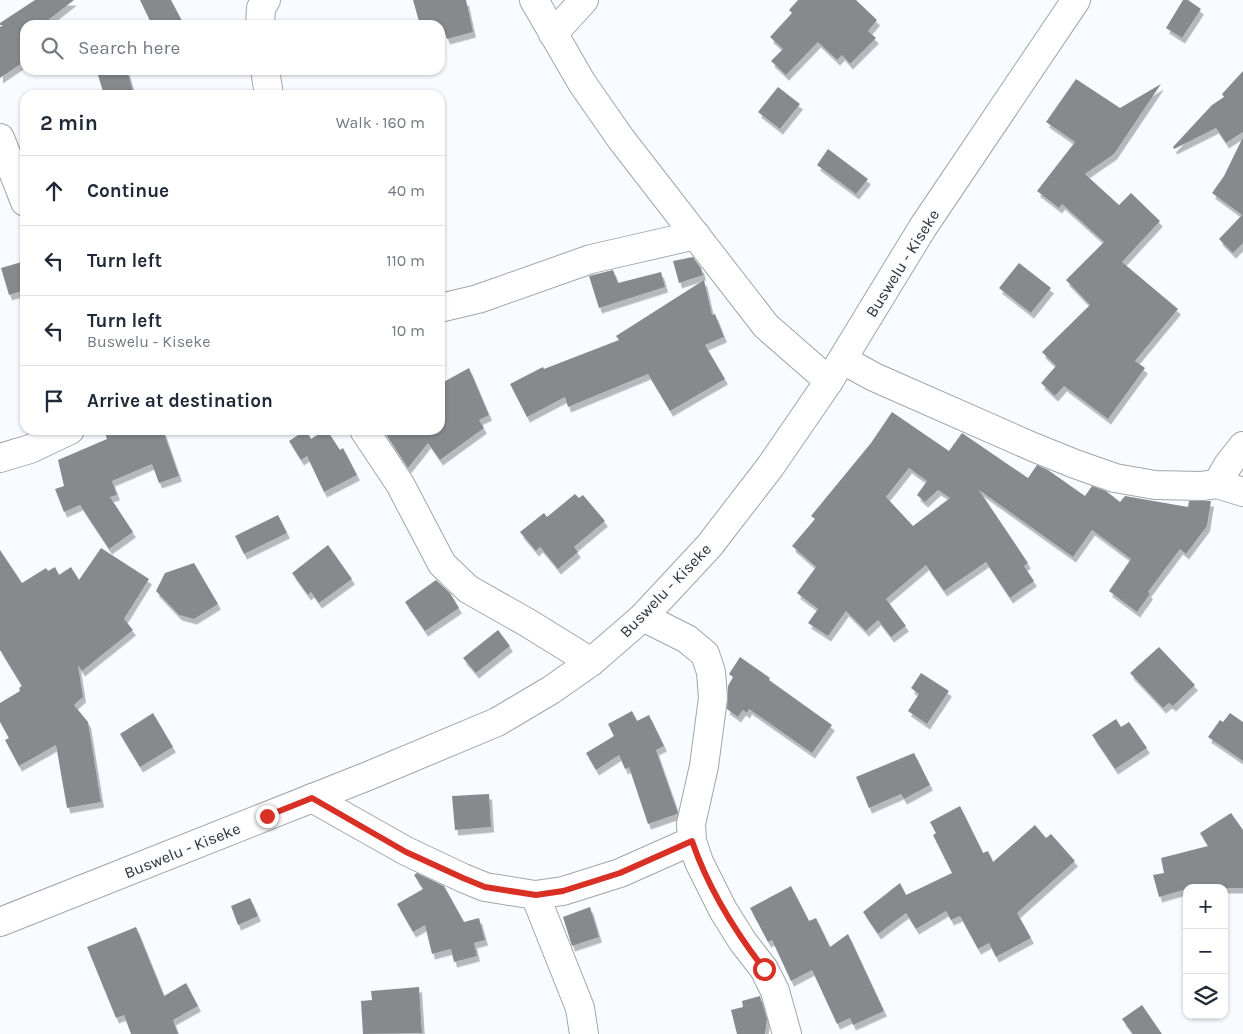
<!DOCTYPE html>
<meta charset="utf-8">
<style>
:root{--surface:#fff;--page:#f2f2f3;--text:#1f2937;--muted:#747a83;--line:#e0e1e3}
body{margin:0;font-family:Karla,sans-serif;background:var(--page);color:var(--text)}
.controls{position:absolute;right:15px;bottom:15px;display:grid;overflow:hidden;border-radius:10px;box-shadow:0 1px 4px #0004}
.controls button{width:45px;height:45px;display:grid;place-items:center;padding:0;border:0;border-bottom:1px solid var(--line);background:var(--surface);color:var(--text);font:25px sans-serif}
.stop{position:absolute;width:15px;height:15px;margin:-11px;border:4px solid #d93025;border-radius:50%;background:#fff}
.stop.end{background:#d93025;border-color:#fff;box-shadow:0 1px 5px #0008}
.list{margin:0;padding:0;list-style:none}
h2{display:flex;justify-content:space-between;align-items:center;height:65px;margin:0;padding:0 20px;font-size:21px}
h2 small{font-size:16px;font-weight:400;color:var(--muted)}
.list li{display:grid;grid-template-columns:32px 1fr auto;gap:15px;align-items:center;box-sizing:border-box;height:70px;padding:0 20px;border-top:1px solid var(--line)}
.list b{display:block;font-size:19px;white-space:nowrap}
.list p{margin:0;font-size:16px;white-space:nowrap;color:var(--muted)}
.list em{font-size:16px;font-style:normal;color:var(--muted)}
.icon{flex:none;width:28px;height:28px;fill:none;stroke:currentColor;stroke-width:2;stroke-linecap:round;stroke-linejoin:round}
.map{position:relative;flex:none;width:1243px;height:1034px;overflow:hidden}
.search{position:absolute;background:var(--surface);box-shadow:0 1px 4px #0004;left:20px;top:20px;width:425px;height:55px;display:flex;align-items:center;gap:12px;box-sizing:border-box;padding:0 18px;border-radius:15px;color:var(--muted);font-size:19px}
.panel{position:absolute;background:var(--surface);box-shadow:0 1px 4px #0004;left:20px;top:90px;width:425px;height:345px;border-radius:15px}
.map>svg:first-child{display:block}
</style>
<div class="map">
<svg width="1243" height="1034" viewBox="0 0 1243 1034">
<defs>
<filter id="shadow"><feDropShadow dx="3" dy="5.5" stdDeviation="0" flood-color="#0004"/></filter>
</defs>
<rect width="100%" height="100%" fill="#f8fbff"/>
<path fill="#878a8d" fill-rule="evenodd" filter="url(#shadow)" d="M 35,0 L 74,0 L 42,25 L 25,25 L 25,61 L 0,78 L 0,27 L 3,25 L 0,25 L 0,23 Z
M 140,0 L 171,0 L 184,25 L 152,25 Z
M 413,0 L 466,0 L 473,32 L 447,39 L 442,25 L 420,25 Z
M 798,0 L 856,0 L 877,20 L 868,31 L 876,38 L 850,64 L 842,55 L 837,60 L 818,42 L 786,75 L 771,61 L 783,49 L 770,37 L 792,13 L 789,10 Z
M 1183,0 L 1188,0 L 1201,9 L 1182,38 L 1166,28 Z
M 118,70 L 127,70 L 134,95 L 104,95 L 98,75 Z
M 1243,71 L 1243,132 L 1226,143 L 1216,128 L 1174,149 L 1173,147 L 1212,105 L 1224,97 L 1222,94 Z
M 1076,79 L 1120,108 L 1161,84 L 1114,154 L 1085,174 L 1119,205 L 1131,193 L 1160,221 L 1122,262 L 1178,309 L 1135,361 L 1145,368 L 1108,419 L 1064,386 L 1055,396 L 1041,383 L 1056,366 L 1042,352 L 1090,305 L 1066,280 L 1104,242 L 1062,204 L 1059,208 L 1037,191 L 1075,142 L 1046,122 Z
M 778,87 L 800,104 L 780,129 L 758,112 Z
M 1243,137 L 1243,243 L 1233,253 L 1219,239 L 1242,215 L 1212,193 L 1224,176 Z
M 828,149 L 868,179 L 856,194 L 817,165 Z
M 693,257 L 701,268 L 703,275 L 679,283 L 673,261 Z
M 25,261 L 25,290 L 9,295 L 1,268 Z
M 1019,263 L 1051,288 L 1031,313 L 999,288 Z
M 613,270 L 618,283 L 661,272 L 665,287 L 599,308 L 589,276 Z
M 704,280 L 712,315 L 715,314 L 724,337 L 705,345 L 725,379 L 670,411 L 648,374 L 568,407 L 565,397 L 527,417 L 510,384 L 543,367 L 544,369 L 619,340 L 616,336 Z
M 469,368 L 489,415 L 479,420 L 484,428 L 440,460 L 428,443 L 408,468 L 383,430 L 440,430 L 440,384 Z
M 892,412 L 949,451 L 962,433 L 1028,478 L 1037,465 L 1048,470 L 1085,496 L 1092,486 L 1106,491 L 1120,502 L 1125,496 L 1188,507 L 1189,501 L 1211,501 L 1207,526 L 1186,554 L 1180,549 L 1148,592 L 1150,594 L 1137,612 L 1109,591 L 1131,559 L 1092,530 L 1073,557 L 979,490 L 1028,563 L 1024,566 L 1034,581 L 1010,598 L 986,562 L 944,591 L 926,565 L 886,599 L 906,626 L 891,637 L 878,620 L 866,631 L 846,611 L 828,636 L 808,623 L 818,609 L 797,593 L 816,567 L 792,546 L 815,519 L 811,516 L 871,443 ZM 909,468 L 927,481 L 917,495 L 925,502 L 938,490 L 950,498 L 913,526 L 886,497 Z
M 104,430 L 163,430 L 179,476 L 159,483 L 152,464 L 112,481 L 117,495 L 110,497 L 133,532 L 109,549 L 80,505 L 64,512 L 55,489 L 64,486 L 58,460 L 107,439 Z
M 306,430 L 311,439 L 325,430 L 327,430 L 340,450 L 343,448 L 357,475 L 324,492 L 307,456 L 301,460 L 289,441 Z
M 575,494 L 579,498 L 583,495 L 605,521 L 574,547 L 578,552 L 558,569 L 540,547 L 536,551 L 520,532 L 544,513 L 547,517 Z
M 278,515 L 287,533 L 244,554 L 235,536 Z
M 328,545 L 352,579 L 319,603 L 311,592 L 308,595 L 292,573 Z
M 101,548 L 149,579 L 124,619 L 133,630 L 82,671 L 78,665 L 83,697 L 74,705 L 88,722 L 101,802 L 67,808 L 56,745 L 19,766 L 5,740 L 9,738 L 0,722 L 0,703 L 20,691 L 19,688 L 22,686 L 0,650 L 0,550 L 22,583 L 46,568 L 48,571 L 55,567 L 59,575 L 71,567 L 79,580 Z
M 194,563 L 218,604 L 194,619 L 179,615 L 156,591 L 165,573 Z
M 436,580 L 450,593 L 459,608 L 425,631 L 405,602 Z
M 498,630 L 510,646 L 476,673 L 463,658 Z
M 1159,647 L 1195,685 L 1173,706 L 1169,703 L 1163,708 L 1130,673 Z
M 740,657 L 770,678 L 769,680 L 832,725 L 812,753 L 749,709 L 747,713 L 743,710 L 738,717 L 727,709 L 728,686 L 733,677 L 729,674 Z
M 921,673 L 949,691 L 927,724 L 908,711 L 919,694 L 911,688 Z
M 632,711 L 637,721 L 649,715 L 664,746 L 656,750 L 678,813 L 677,814 L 648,824 L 629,767 L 625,769 L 619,755 L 596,770 L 586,753 L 614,736 L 608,724 Z
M 153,713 L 173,747 L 140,767 L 120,734 Z
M 1230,713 L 1243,722 L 1243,761 L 1208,737 L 1220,720 L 1223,722 Z
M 1116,719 L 1121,727 L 1129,722 L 1147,748 L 1115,769 L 1092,735 Z
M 914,753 L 930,785 L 904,799 L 901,794 L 869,808 L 856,777 Z
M 489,794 L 491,827 L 455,830 L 452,796 Z
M 960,806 L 983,853 L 988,851 L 993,862 L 1035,825 L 1046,838 L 1051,834 L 1075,861 L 1017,913 L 1031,938 L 996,957 L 989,943 L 978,949 L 960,916 L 951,920 L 946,911 L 916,929 L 906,913 L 878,934 L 863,912 L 900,883 L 906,895 L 952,873 L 933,835 L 936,833 L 930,822 Z
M 1231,813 L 1243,830 L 1243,888 L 1187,888 L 1187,889 L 1159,897 L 1153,875 L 1164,873 L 1161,858 L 1208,846 L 1200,833 Z
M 417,873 L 444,886 L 464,922 L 479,918 L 485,940 L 474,943 L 477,956 L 454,962 L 451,949 L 432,954 L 425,925 L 413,932 L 397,904 L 423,889 L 414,875 Z
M 791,886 L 809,921 L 816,918 L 830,947 L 848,934 L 884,1011 L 853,1025 L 850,1018 L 837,1024 L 812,970 L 791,981 L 772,940 L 768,942 L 750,908 Z
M 250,898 L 258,916 L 238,925 L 231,906 Z
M 590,907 L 599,937 L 572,946 L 563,917 Z
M 136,927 L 164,996 L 186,983 L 198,1006 L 173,1020 L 178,1034 L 131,1034 L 124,1015 L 116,1018 L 87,947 Z
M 419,987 L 422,1033 L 363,1034 L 361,1001 L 372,1000 L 371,991 Z
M 760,996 L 767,1019 L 765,1034 L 737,1034 L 731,1010 L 743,1007 L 742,1001 Z
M 1142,1005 L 1162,1034 L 1133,1034 L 1122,1019 Z"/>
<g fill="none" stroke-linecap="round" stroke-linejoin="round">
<defs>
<path id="minor" d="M 534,0 L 582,83 L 621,139 L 766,326 L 829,381
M 260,25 L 261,8 L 266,0
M 553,34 L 584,0
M 265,70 L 269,95
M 0,138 L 25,202
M 440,308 L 478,299 L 591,259 L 696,235
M 843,360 L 874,377 L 1033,447 L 1075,464 L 1115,478 L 1155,485 L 1201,486 L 1217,484 L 1243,492
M 364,430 L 400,484 L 442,564 L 468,589 L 528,623 L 591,662
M 0,458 L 30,449 L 70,430
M 1217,484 L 1228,465 L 1243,446
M 643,617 L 687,639 L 705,654 L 711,672 L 713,698 L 704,766 L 691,824 L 692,841 L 699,862 L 723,910 L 743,942 L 764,969 L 775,991 L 787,1034
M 312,798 L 406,851 L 463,878 L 485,887 L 535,895 L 563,891 L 620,873 L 692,841
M 535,895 L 580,1008 L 584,1034"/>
<path id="major" d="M 0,922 L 368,776 L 497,722 L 551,690 L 591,662 L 643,617 L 709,546 L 770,467 L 829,381 L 923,227 L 1076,0"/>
</defs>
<use href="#minor" stroke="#a1a5a8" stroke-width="30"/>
<use href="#major" stroke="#a1a5a8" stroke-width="30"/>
<use href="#minor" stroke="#fff" stroke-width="28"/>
<use href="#major" stroke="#fff" stroke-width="28"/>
</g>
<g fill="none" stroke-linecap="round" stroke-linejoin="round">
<path stroke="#d93025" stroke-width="6" d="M 267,816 L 312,798 L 406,852 L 463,878 L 485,887 L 536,895 L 563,891 L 620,873 L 692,841 C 708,888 734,930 764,969"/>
</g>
<g text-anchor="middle" stroke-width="4" stroke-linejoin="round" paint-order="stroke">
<g font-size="16" fill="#303132" stroke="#f8fbff">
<text transform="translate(902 263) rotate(-58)" y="6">Buswelu - Kiseke</text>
<text transform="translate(665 590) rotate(-46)" y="6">Buswelu - Kiseke</text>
<text transform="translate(182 850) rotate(-22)" y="6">Buswelu - Kiseke</text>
</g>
</g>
</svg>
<div class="controls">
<button>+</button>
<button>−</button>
<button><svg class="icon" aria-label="layers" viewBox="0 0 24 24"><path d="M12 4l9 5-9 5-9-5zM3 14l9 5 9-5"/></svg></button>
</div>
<div class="stop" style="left:764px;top:969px"></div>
<div class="stop end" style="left:267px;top:816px"></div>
<div class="search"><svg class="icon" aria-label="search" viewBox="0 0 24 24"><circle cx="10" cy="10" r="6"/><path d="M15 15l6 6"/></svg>Search here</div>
<section class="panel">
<h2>2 min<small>Walk · 160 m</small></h2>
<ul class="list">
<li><svg class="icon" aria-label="ahead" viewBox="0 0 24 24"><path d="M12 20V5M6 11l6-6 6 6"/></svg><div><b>Continue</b></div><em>40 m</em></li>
<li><svg class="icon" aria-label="left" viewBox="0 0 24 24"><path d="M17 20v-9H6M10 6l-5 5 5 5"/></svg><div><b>Turn left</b></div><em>110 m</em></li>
<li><svg class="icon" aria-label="left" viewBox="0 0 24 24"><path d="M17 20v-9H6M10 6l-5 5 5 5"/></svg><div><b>Turn left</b><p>Buswelu - Kiseke</p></div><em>10 m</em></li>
<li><svg class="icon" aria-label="arrive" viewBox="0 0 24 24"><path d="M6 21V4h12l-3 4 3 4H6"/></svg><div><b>Arrive at destination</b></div></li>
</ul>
</section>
</div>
